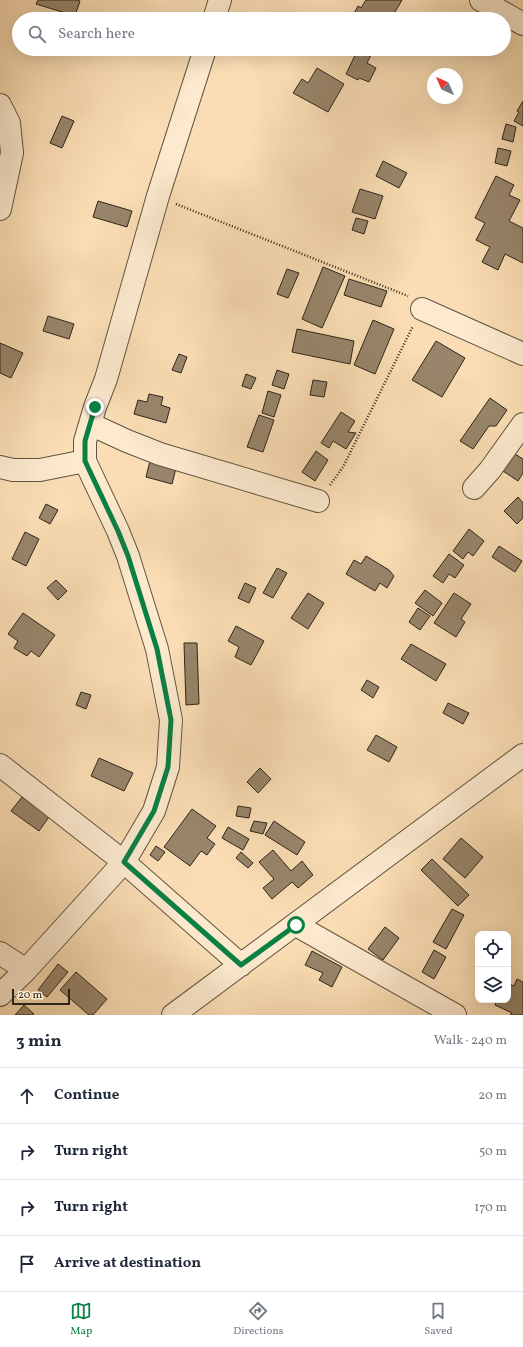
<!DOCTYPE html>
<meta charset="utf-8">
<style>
:root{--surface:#fff;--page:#f6f6f7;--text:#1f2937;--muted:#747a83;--line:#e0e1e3;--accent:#0b8043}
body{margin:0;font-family:Vollkorn,serif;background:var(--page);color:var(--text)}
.controls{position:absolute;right:12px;bottom:12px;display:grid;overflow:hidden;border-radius:8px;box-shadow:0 4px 16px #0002}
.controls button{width:36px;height:36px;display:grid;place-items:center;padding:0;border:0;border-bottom:1px solid var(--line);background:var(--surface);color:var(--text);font:20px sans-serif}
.compass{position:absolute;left:427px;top:68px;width:36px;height:36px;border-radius:50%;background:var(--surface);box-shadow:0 4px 16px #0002;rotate:315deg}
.scale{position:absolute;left:12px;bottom:10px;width:58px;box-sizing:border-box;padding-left:4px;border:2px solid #2d261b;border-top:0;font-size:11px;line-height:14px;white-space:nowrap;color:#2d261b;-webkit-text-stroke:3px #fce9ce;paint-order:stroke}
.stop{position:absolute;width:12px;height:12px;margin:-9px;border:3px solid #0b8043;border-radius:50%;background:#fff}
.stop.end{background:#0b8043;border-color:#fff;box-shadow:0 1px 4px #0008}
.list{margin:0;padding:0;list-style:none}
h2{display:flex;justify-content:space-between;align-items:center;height:52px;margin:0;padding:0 16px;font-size:17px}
h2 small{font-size:13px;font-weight:400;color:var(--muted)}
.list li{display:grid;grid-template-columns:26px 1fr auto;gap:12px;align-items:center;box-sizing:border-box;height:56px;padding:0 16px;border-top:1px solid var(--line)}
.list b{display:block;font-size:15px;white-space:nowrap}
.list em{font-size:13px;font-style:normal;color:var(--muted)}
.icon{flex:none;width:22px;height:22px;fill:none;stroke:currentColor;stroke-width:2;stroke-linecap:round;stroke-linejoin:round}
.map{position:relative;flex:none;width:523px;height:1015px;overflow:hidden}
.search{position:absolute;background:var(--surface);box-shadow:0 4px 16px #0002;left:12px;right:12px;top:12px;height:44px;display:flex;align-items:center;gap:10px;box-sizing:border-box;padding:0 14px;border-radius:22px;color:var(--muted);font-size:15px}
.sheet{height:276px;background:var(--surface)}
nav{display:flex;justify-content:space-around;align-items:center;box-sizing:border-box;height:56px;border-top:1px solid var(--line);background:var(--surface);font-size:11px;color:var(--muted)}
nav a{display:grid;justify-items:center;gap:2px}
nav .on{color:var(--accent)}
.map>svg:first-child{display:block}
</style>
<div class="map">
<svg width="523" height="1015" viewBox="0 0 523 1015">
<rect width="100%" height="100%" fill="#faddb4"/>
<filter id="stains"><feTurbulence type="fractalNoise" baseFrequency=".005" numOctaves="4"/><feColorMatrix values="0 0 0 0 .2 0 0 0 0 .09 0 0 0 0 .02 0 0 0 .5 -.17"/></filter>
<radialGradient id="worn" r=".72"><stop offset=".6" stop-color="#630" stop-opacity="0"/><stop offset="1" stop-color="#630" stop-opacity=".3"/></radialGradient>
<path fill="#98856b" stroke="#2d261b" d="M 38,0 L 77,0 L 80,1 L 75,16 L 36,4 Z
M 366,0 L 402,0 L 391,19 L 386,19 L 377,14 L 374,19 L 351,19 L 358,6 L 361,8 Z
M 358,49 L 371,55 L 367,63 L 376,68 L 369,82 L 359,78 L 358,80 L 346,74 Z
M 317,68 L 344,84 L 328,112 L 293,93 L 302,79 L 308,83 Z
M 523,101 L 523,126 L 514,121 L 519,112 L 517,111 Z
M 62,116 L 74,121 L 62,148 L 50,143 Z
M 506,124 L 516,127 L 513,142 L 502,139 Z
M 498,148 L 511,151 L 507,166 L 495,163 Z
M 383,161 L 407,173 L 399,188 L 376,176 Z
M 496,176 L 514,185 L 509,195 L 520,200 L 509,221 L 523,228 L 523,263 L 505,254 L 498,270 L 482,262 L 490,247 L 476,240 L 485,223 L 475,218 Z
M 360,189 L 383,196 L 375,219 L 352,212 Z
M 98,201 L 132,211 L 127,227 L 93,217 Z
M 356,218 L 368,221 L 364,234 L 352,230 Z
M 323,267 L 345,276 L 322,328 L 302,319 Z
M 287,269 L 299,273 L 288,298 L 277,294 Z
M 349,279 L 387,291 L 381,307 L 344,295 Z
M 48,316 L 74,324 L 69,339 L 43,331 Z
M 373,320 L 394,329 L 375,374 L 354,365 Z
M 297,329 L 354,341 L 350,364 L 292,352 Z
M 436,341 L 465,358 L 442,397 L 412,380 Z
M 0,343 L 23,353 L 11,378 L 0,373 Z
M 179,354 L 187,357 L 181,373 L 172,370 Z
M 277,370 L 289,374 L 284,389 L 272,385 Z
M 246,374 L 256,378 L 251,389 L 242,386 Z
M 313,380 L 327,382 L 324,397 L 310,395 Z
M 268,391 L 281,395 L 274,417 L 262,413 Z
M 149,394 L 163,397 L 161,405 L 170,408 L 166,423 L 134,414 L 138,400 L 147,402 Z
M 490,398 L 507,410 L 496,426 L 489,426 L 473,449 L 460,441 Z
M 341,412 L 355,421 L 348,432 L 356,433 L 346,449 L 333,441 L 329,448 L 321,443 Z
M 259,415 L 274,420 L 263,452 L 247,447 Z
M 316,451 L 328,460 L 315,481 L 302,472 Z
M 515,454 L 523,459 L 523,473 L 518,481 L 503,471 Z
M 150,461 L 176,468 L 172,484 L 146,477 Z
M 518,497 L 523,503 L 523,518 L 517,524 L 504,511 Z
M 46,504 L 58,510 L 50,524 L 39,518 Z
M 469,529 L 484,541 L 473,556 L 468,552 L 463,559 L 453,551 Z
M 25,532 L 39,539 L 26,566 L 12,559 Z
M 499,546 L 522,561 L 515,572 L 492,557 Z
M 449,554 L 464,565 L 455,578 L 449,574 L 443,583 L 433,576 Z
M 366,556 L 389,570 L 394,576 L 387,588 L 380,583 L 375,591 L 346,574 L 354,560 L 361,564 Z
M 277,568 L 287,573 L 273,598 L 263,593 Z
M 56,580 L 67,591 L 58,600 L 47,588 Z
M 245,583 L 256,588 L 249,603 L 238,598 Z
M 425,590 L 442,603 L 433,616 L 415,603 Z
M 308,593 L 324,603 L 308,629 L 291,618 Z
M 454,593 L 471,604 L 461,619 L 465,622 L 456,637 L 434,623 Z
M 418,608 L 430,616 L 420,630 L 409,622 Z
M 23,613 L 55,635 L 39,657 L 31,651 L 27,656 L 14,648 L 18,641 L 8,634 Z
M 236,626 L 264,641 L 251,665 L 235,657 L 239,647 L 228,641 Z
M 184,643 L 197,643 L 199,704 L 186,705 Z
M 411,644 L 446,664 L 436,681 L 401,659 Z
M 367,680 L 379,687 L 373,698 L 361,690 Z
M 81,692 L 91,695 L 86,709 L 76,705 Z
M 448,703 L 469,713 L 463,724 L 443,713 Z
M 376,735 L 397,747 L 389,762 L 367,750 Z
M 99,758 L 133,773 L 124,791 L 91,776 Z
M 260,768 L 271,779 L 258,793 L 247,782 Z
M 22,797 L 49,817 L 39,831 L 11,811 Z
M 238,806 L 251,808 L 249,818 L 236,816 Z
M 192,809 L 216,826 L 207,838 L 215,844 L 207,855 L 201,851 L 190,866 L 164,847 Z
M 254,821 L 267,823 L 263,834 L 250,831 Z
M 274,821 L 305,842 L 297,855 L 265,835 Z
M 228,827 L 249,839 L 243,850 L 222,838 Z
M 461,838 L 483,857 L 465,878 L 443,859 Z
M 156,846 L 165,852 L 158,861 L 150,855 Z
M 273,850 L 291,871 L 302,861 L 313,875 L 298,888 L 292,882 L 272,899 L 263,888 L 274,879 L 259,862 Z
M 241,852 L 253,863 L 248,868 L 236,858 Z
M 432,859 L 469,895 L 458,906 L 421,870 Z
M 452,909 L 464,915 L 446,949 L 433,942 Z
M 385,927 L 399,938 L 383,960 L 368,949 Z
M 434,950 L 446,957 L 434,979 L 422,972 Z
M 312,951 L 342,967 L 332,987 L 319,980 L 323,973 L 305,965 Z
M 58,964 L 68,972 L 47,997 L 38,990 Z
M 76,972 L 107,999 L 93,1015 L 89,1015 L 60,990 Z
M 517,979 L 523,982 L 523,1015 L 510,1015 L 512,1013 L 495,1005 L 497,1000 L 508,1000 L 508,983 L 514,986 Z
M 24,1005 L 34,1014 L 33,1015 L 15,1015 Z"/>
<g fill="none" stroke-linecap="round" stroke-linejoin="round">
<defs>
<path id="minor" d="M 481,0 L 523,24
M 214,19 L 220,0
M 0,105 L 9,123 L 12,153 L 0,209
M 422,309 L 523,354
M 90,424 L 127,441 L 160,454 L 318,501
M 0,467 L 13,470 L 40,470 L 85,461
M 474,488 L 490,470 L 523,424
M 0,765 L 124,862 L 241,965
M 296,925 L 455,1015
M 0,953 L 26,970
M 0,995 L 26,970 L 124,862 L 154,811 L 168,767 L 171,720 L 157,649 L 128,556 L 118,531 L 85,461 L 85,441 L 95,407 L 106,379 L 158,196 L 205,49
M 173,1015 L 523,755"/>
</defs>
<use href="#minor" stroke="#605441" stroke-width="24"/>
<path stroke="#2d261b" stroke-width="2.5" stroke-dasharray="1 2" stroke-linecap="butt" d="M 176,204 L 408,296
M 330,485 L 343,467 L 413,326"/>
<use href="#minor" stroke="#fce9ce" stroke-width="22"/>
</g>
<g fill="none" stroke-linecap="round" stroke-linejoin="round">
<path stroke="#0b8043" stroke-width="5" d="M 95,407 L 85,441 L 85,461 L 118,531 L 128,556 L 157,649 L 171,720 L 168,767 L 154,811 L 124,862 L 241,965 L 296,925"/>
</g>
<rect width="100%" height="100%" filter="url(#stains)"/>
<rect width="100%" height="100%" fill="url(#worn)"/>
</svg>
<div class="controls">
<button><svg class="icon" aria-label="locate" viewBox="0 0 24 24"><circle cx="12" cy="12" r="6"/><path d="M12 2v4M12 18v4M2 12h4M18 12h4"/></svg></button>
<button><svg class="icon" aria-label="layers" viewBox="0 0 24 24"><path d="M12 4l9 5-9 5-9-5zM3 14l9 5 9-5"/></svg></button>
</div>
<svg class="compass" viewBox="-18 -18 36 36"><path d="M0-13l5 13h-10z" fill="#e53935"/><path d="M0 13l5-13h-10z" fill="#747a83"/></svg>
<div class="scale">20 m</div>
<div class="stop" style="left:296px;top:925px"></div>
<div class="stop end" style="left:95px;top:407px"></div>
<div class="search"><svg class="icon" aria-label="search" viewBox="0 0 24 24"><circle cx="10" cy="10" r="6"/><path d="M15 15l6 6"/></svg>Search here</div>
</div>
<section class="sheet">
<h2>3 min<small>Walk · 240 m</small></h2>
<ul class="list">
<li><svg class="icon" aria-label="ahead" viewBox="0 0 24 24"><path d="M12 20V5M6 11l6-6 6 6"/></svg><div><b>Continue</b></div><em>20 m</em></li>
<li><svg class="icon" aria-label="right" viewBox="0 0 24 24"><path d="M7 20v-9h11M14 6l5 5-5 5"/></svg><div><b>Turn right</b></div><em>50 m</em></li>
<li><svg class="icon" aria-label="right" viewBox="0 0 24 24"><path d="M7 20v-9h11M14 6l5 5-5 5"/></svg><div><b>Turn right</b></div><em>170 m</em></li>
<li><svg class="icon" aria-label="arrive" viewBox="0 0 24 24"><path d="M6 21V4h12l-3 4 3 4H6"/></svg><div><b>Arrive at destination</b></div></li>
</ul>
</section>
<nav>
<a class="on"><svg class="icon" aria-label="map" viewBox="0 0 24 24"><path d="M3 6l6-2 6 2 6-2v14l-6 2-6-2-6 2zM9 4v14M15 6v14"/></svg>Map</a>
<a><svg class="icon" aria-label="directions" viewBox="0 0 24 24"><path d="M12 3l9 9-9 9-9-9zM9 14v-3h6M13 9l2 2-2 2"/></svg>Directions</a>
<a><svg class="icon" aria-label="saved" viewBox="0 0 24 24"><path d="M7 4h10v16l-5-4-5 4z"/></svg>Saved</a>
</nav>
